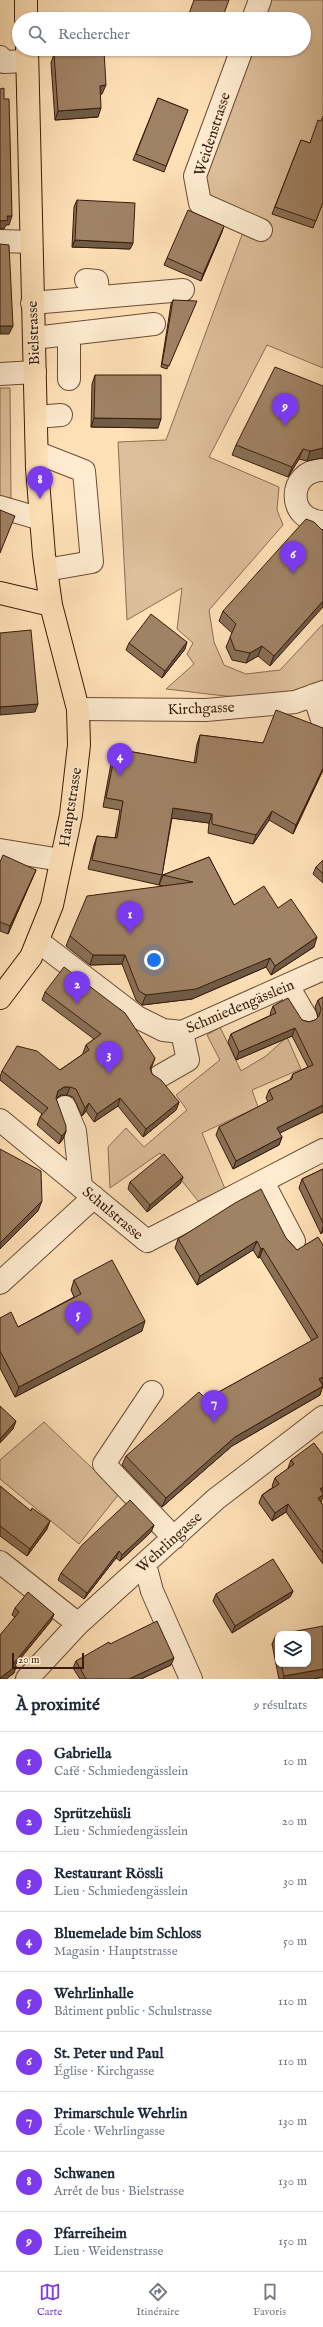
<!DOCTYPE html>
<html lang="fr">
<meta charset="utf-8">
<style>
:root{--surface:#fff;--page:#f6f6f7;--text:#1f2937;--muted:#747a83;--line:#e0e1e3;--accent:#7c3aed}
body{margin:0;font-family:"IM FELL English",serif;background:var(--page);color:var(--text)}
.controls{position:absolute;right:12px;bottom:12px;display:grid;overflow:hidden;border-radius:8px;box-shadow:0 1px 3px #0004}
.controls button{width:36px;height:36px;display:grid;place-items:center;padding:0;border:0;border-bottom:1px solid var(--line);background:var(--surface);color:var(--text);font:20px sans-serif}
.scale{position:absolute;left:12px;bottom:10px;width:72px;box-sizing:border-box;padding-left:4px;border:2px solid #391b0b;border-top:0;font-size:11px;line-height:14px;white-space:nowrap;color:#391b0b;-webkit-text-stroke:3px #ffecd1;paint-order:stroke}
.you{position:absolute;left:154px;top:960px;width:14px;height:14px;margin:-10px;border:3px solid #fff;border-radius:50%;background:#1a73e8;box-shadow:0 0 0 6px #1a73e833}
.badge{display:grid;place-items:center;width:26px;height:26px;border-radius:50%;background:var(--accent);color:#fff;font-size:13px;font-weight:700}
.pin{position:absolute;translate:-50% -33px;filter:drop-shadow(0 1px 2px #0008)}
.pin::after{content:'';position:absolute;top:21px;width:14px;height:12px;background:inherit;clip-path:polygon(0 0,100% 0,50% 100%)}
.list{margin:0;padding:0;list-style:none}
h2{display:flex;justify-content:space-between;align-items:center;height:52px;margin:0;padding:0 16px;font-size:17px}
h2 small{font-size:13px;font-weight:400;color:var(--muted)}
.list li{display:grid;grid-template-columns:26px 1fr auto;gap:12px;align-items:center;box-sizing:border-box;height:60px;padding:0 16px;border-top:1px solid var(--line)}
.list b{display:block;font-size:15px;white-space:nowrap}
.list p{margin:0;font-size:13px;white-space:nowrap;color:var(--muted)}
.list em{font-size:13px;font-style:normal;color:var(--muted)}
.icon{flex:none;width:22px;height:22px;fill:none;stroke:currentColor;stroke-width:2;stroke-linecap:round;stroke-linejoin:round}
.map{position:relative;flex:none;width:323px;height:1679px;overflow:hidden}
.search{position:absolute;background:var(--surface);box-shadow:0 1px 3px #0004;left:12px;right:12px;top:12px;height:44px;display:flex;align-items:center;gap:10px;box-sizing:border-box;padding:0 14px;border-radius:22px;color:var(--muted);font-size:15px}
.sheet{height:592px;background:var(--surface)}
nav{display:flex;justify-content:space-around;align-items:center;box-sizing:border-box;height:56px;border-top:1px solid var(--line);background:var(--surface);font-size:11px;color:var(--muted)}
nav a{display:grid;justify-items:center;gap:2px}
nav .on{color:var(--accent)}
.map>svg:first-child{display:block}
</style>
<div class="map">
<svg width="323" height="1679" viewBox="0 0 323 1679">
<rect width="100%" height="100%" fill="#ffe1b8"/>
<filter id="stains"><feTurbulence type="fractalNoise" baseFrequency=".005" numOctaves="4"/><feColorMatrix values="0 0 0 0 .2 0 0 0 0 .09 0 0 0 0 .02 0 0 0 .5 -.17"/></filter>
<radialGradient id="worn" r=".72"><stop offset=".6" stop-color="#630" stop-opacity="0"/><stop offset="1" stop-color="#630" stop-opacity=".3"/></radialGradient>
<path fill="#ddbf9b" stroke="#8b6d53" d="M 270,0 L 323,0 L 323,368 L 267,345 L 209,457 L 279,487 L 277,510 L 283,525 L 209,610 L 214,642 L 224,665 L 246,674 L 280,670 L 323,624 L 323,680 C 278,709 217,694 166,689 L 194,664 L 187,654 L 193,643 L 177,629 L 182,588 L 127,620 L 118,442 L 166,440 L 249,216 L 208,199 L 204,175 L 251,49 L 304,49 L 304,19 L 263,19 Z
M 0,388 L 10,388 L 11,498 L 0,497 Z
M 220,1027 L 241,1071 L 266,1056 L 287,1037 L 301,1069 L 252,1090 L 258,1107 L 202,1133 L 225,1189 L 198,1201 L 160,1153 L 110,1188 L 108,1147 L 126,1128 L 144,1147 L 187,1110 L 176,1095 L 220,1060 L 207,1035 Z
M 44,1422 L 119,1494 L 79,1544 L 0,1479 L 0,1460 Z"/>
<g fill="none" stroke-linecap="round" stroke-linejoin="round">
<defs>
<path id="minor" d="M 253,19 L 260,0
M 242,49 L 195,176 L 200,203 L 261,230
M 0,57 L 4,62 L 27,61
M 0,241 L 31,242
M 86,280 L 97,281 L 98,297
M 32,303 L 183,290
M 69,334 L 69,379
M 34,338 L 154,324
M 0,374 L 35,372
M 36,417 L 61,415
M 38,453 L 84,471 L 92,562 L 46,570
M 323,470 C 287,470 286,521 323,522
M 0,507 L 41,519
M 314,695 L 323,723
M 78,709 L 206,710 L 295,702 L 323,692
M 0,850 L 61,860
M 39,942 L 137,1017 L 163,1030 L 182,1032 L 323,969
M 288,986 L 306,1017
M 160,1076 L 188,1060 L 182,1032
M 65,1107 L 75,1131 L 81,1187
M 0,1120 L 147,1241 L 323,1150
M 263,1182 L 294,1241
M 0,1283 L 94,1197
M 152,1392 L 104,1464 L 174,1538
M 0,1562 L 78,1624
M 145,1564 L 152,1591 L 191,1679
M 27,1679 L 78,1624 L 216,1499 L 323,1417"/>
<path id="major" d="M 26,0 L 26,19
M 0,593 L 51,605
M 0,998 L 31,957 L 52,905 L 71,815 L 79,745 L 78,709 L 51,605 L 44,555 L 37,468 L 27,49"/>
</defs>
<use href="#minor" stroke="#6a4c36" stroke-width="24"/>
<use href="#major" stroke="#391b0b" stroke-width="24"/>
<use href="#minor" stroke="#ffecd1" stroke-width="22"/>
<use href="#major" stroke="#ffe1b8" stroke-width="22"/>
</g>
<path fill="#8a7057" stroke="#391b0b" d="M 196,49 L 211,49 L 209,54 Z
M 54,54 L 102,94 L 100,94 L 98,117 L 55,120 L 51,63 Z
M 158,98 L 188,110 L 164,172 L 133,160 Z
M 321,121 L 323,202 L 313,228 L 272,214 L 301,140 L 310,143 Z
M 77,200 L 133,243 L 130,249 L 72,247 L 74,207 Z
M 222,232 L 201,281 L 164,265 L 167,258 Z
M 173,300 L 195,305 L 167,369 L 161,367 L 171,304 Z
M 95,375 L 158,428 L 91,427 L 92,384 Z
M 323,386 L 323,458 L 321,458 L 307,461 L 299,459 L 288,477 L 232,455 L 236,445 Z
M 322,530 L 270,666 L 258,656 L 246,663 L 232,660 L 226,647 L 232,633 L 219,621 L 223,611 Z
M 129,643 L 185,649 L 162,678 L 126,650 Z
M 323,728 L 323,770 L 293,834 L 269,820 L 253,844 L 208,833 L 209,823 L 172,818 L 162,875 L 159,885 L 88,869 L 94,845 L 97,836 L 115,838 L 120,810 L 103,807 L 112,758 L 116,749 L 194,763 L 197,744 L 200,735 L 263,743 Z
M 209,857 L 234,905 L 278,908 L 314,947 L 271,975 L 266,967 L 192,999 L 142,1005 L 136,1000 L 122,964 L 90,965 L 66,946 L 70,936 L 163,886 L 159,885 L 163,875 Z
M 323,860 L 323,883 L 313,874 L 316,867 Z
M 0,862 L 36,870 L 8,934 L 0,931 Z
M 45,992 L 155,1058 L 151,1069 L 152,1074 L 179,1102 L 176,1110 L 143,1137 L 118,1106 L 94,1122 L 86,1111 L 82,1116 L 73,1097 L 67,1095 L 61,1095 L 56,1099 L 66,1131 L 63,1139 L 59,1144 L 37,1125 L 40,1117 L 42,1114 L 0,1080 L 0,1077 L 2,1071 L 60,1070 L 83,1054 L 83,1053 L 86,1045 L 94,1039 L 42,1000 Z
M 323,997 L 323,1112 L 279,1133 L 282,1137 L 279,1145 L 233,1169 L 216,1135 L 219,1127 L 268,1102 L 266,1098 L 269,1090 L 290,1080 L 293,1074 L 308,1067 L 292,1036 L 236,1060 L 228,1042 L 231,1034 L 271,1015 L 270,1014 L 273,1006 L 302,1020 L 309,1022 L 315,1020 L 318,1017 L 315,1007 L 318,1000 Z
M 323,1169 L 323,1232 L 321,1234 L 299,1188 L 302,1179 Z
M 183,1177 L 180,1184 L 147,1212 L 128,1189 L 130,1182 Z
M 286,1238 L 297,1250 L 323,1245 L 323,1384 L 322,1385 L 320,1395 L 232,1446 L 162,1507 L 122,1465 L 126,1456 L 206,1399 L 312,1341 L 260,1257 L 258,1258 L 253,1250 L 197,1285 L 175,1248 L 178,1239 Z
M 74,1280 L 142,1331 L 15,1397 L 0,1368 L 0,1318 L 18,1327 L 74,1297 L 71,1290 Z
M 291,1460 L 323,1505 L 323,1564 L 286,1512 L 272,1521 L 259,1503 L 262,1495 L 273,1487 L 272,1486 L 275,1478 L 289,1468 L 288,1468 Z
M 0,1486 L 47,1529 L 27,1556 L 0,1536 Z
M 154,1525 L 151,1532 L 120,1561 L 116,1558 L 84,1599 L 58,1580 L 61,1573 Z
M 293,1591 L 290,1597 L 232,1633 L 213,1601 L 216,1594 Z
M 15,1608 L 54,1614 L 51,1621 L 15,1665 L 16,1666 L 14,1673 L 6,1679 L 0,1679 L 15,1617 L 12,1615 Z
M 323,1626 L 323,1677 L 313,1679 L 279,1679 L 272,1644 L 276,1635 L 278,1635 L 278,1664 L 308,1664 Z
M 110,1644 L 171,1665 L 141,1679 L 80,1679 L 73,1668 L 76,1661 Z"/>
<path fill="#705b47" stroke="#391b0b" d="M 106,85 L 102,94 L 96,95 L 100,86 Z
M 101,108 L 98,117 L 55,120 L 58,111 Z
M 7,216 L 12,216 L 9,225 L 6,225 L 4,229 L 0,229 L 0,221 Z
M 224,226 L 222,232 L 201,281 L 203,274 Z
M 75,240 L 133,243 L 130,249 L 72,247 Z
M 0,326 L 13,326 L 9,334 L 0,334 Z
M 94,418 L 161,419 L 158,428 L 91,427 Z
M 323,448 L 323,458 L 321,458 L 307,461 L 310,451 Z
M 303,449 L 299,459 L 288,477 L 292,467 Z
M 323,601 L 323,607 L 270,666 L 274,656 Z
M 187,642 L 185,649 L 162,678 L 165,671 Z
M 262,646 L 258,656 L 246,663 L 250,653 Z
M 38,704 L 35,712 L 0,715 L 0,707 Z
M 323,768 L 323,770 L 293,834 L 296,825 Z
M 173,808 L 212,814 L 209,823 L 170,818 Z
M 272,811 L 269,820 L 253,844 L 256,835 Z
M 36,870 L 33,877 L 8,934 L 10,926 Z
M 317,937 L 314,947 L 271,975 L 275,966 Z
M 93,955 L 125,955 L 122,964 L 90,965 Z
M 270,958 L 266,967 L 192,999 L 142,1005 L 146,995 Z
M 295,1028 L 292,1036 L 236,1060 L 239,1052 Z
M 64,1087 L 70,1087 L 67,1095 L 61,1095 L 55,1099 L 58,1091 Z
M 120,1098 L 118,1106 L 94,1122 L 97,1114 Z
M 179,1102 L 176,1110 L 143,1137 L 146,1129 Z
M 89,1103 L 86,1111 L 82,1116 L 85,1108 Z
M 323,1105 L 323,1112 L 274,1136 L 277,1128 Z
M 66,1131 L 63,1139 L 59,1144 L 62,1136 Z
M 282,1137 L 279,1145 L 233,1169 L 236,1161 Z
M 183,1177 L 180,1184 L 147,1212 L 150,1205 Z
M 42,1201 L 38,1211 L 0,1249 L 0,1243 Z
M 323,1227 L 323,1232 L 321,1234 Z
M 257,1241 L 253,1250 L 197,1285 L 200,1276 Z
M 263,1248 L 260,1257 L 258,1258 L 261,1249 Z
M 145,1321 L 142,1331 L 15,1397 L 19,1387 Z
M 323,1377 L 323,1384 L 316,1388 L 319,1379 Z
M 323,1386 L 320,1395 L 232,1446 L 162,1507 L 166,1498 L 235,1437 Z
M 16,1421 L 13,1429 L 0,1443 L 0,1439 Z
M 323,1487 L 323,1493 L 320,1489 Z
M 323,1495 L 323,1497 L 321,1502 L 318,1498 Z
M 288,1504 L 286,1512 L 272,1521 L 275,1513 Z
M 50,1521 L 47,1529 L 27,1556 L 30,1549 Z
M 154,1525 L 151,1532 L 120,1561 L 122,1555 Z
M 119,1551 L 116,1558 L 84,1599 L 87,1593 Z
M 293,1591 L 290,1597 L 232,1633 L 235,1626 Z
M 54,1614 L 51,1621 L 11,1670 L 14,1663 Z
M 174,1658 L 171,1665 L 141,1679 L 129,1679 Z
M 16,1666 L 14,1673 L 6,1679 L 0,1679 L 0,1678 Z
M 323,1669 L 323,1677 L 313,1679 L 283,1679 L 284,1676 Z"/>
<path fill="#a08265" stroke="#391b0b" d="M 194,0 L 229,0 L 222,19 L 187,19 Z
M 104,51 L 106,85 L 100,86 L 101,108 L 58,111 L 54,54 Z
M 4,88 L 4,99 L 9,99 L 12,216 L 7,216 L 8,220 L 0,221 L 0,89 Z
M 158,98 L 188,110 L 166,166 L 136,154 Z
M 323,116 L 323,202 L 316,221 L 275,207 L 301,140 L 310,143 L 318,120 L 321,121 Z
M 77,200 L 135,203 L 133,243 L 75,240 Z
M 188,210 L 224,226 L 203,274 L 167,258 Z
M 0,244 L 9,245 L 13,326 L 0,326 Z
M 173,300 L 197,301 L 169,366 L 162,364 Z
M 275,367 L 323,386 L 323,448 L 310,451 L 303,449 L 292,467 L 236,445 Z
M 95,375 L 161,375 L 161,419 L 94,418 Z
M 0,510 L 15,516 L 0,553 Z
M 306,519 L 314,522 L 322,530 L 323,529 L 323,601 L 274,656 L 262,646 L 250,653 L 235,650 L 230,637 L 236,624 L 223,611 Z
M 151,614 L 187,642 L 165,671 L 129,643 Z
M 31,630 L 38,704 L 0,707 L 0,633 Z
M 276,710 L 323,728 L 323,768 L 296,825 L 272,811 L 256,835 L 212,824 L 212,814 L 173,808 L 162,875 L 92,860 L 97,836 L 117,838 L 123,801 L 106,798 L 116,749 L 196,763 L 200,735 L 263,743 Z
M 3,855 L 36,870 L 10,926 L 0,922 L 0,862 Z
M 209,857 L 234,905 L 264,886 L 278,908 L 291,899 L 317,937 L 275,966 L 270,958 L 196,989 L 146,995 L 139,991 L 125,955 L 93,955 L 70,936 L 87,896 L 193,882 L 163,875 Z
M 323,860 L 323,874 L 316,867 Z
M 64,967 L 125,1013 L 155,1058 L 150,1068 L 152,1074 L 161,1080 L 179,1102 L 146,1129 L 120,1098 L 97,1114 L 89,1103 L 85,1108 L 76,1089 L 70,1087 L 64,1087 L 58,1091 L 56,1098 L 66,1126 L 66,1131 L 62,1136 L 40,1117 L 48,1108 L 2,1071 L 17,1046 L 37,1051 L 60,1070 L 89,1050 L 86,1045 L 101,1034 L 45,992 Z
M 323,997 L 323,1105 L 277,1128 L 282,1137 L 236,1161 L 219,1127 L 273,1099 L 269,1090 L 292,1079 L 293,1074 L 313,1065 L 295,1028 L 239,1052 L 231,1034 L 276,1013 L 273,1006 L 288,998 L 302,1020 L 309,1022 L 315,1020 L 319,1016 L 321,1009 L 318,1000 Z
M 0,1149 L 41,1171 L 42,1201 L 0,1243 Z
M 164,1154 L 183,1177 L 150,1205 L 130,1182 Z
M 323,1169 L 323,1223 L 302,1179 Z
M 261,1189 L 286,1238 L 297,1250 L 318,1237 L 323,1245 L 323,1377 L 319,1379 L 323,1386 L 235,1437 L 166,1498 L 126,1456 L 199,1392 L 206,1399 L 318,1337 L 263,1248 L 261,1249 L 257,1241 L 200,1276 L 178,1239 L 235,1203 Z
M 112,1260 L 145,1321 L 19,1387 L 0,1351 L 0,1318 L 11,1312 L 18,1327 L 81,1294 L 74,1280 Z
M 0,1406 L 16,1421 L 0,1439 Z
M 314,1443 L 323,1455 L 323,1487 L 320,1489 L 323,1493 L 323,1495 L 318,1498 L 323,1505 L 323,1553 L 288,1504 L 275,1513 L 262,1495 L 279,1484 L 275,1478 L 294,1464 L 291,1460 Z
M 0,1486 L 31,1511 L 32,1508 L 50,1521 L 30,1549 L 0,1526 Z
M 130,1500 L 154,1525 L 122,1555 L 119,1551 L 87,1593 L 61,1573 L 82,1545 Z
M 273,1559 L 293,1591 L 235,1626 L 216,1594 Z
M 28,1592 L 54,1614 L 14,1663 L 16,1666 L 0,1678 L 0,1635 L 19,1612 L 15,1608 Z
M 157,1621 L 174,1658 L 129,1679 L 86,1679 L 76,1661 L 109,1642 L 110,1644 Z
M 323,1626 L 323,1669 L 284,1676 L 281,1664 L 308,1664 L 308,1634 L 281,1634 Z
M 276,1635 L 278,1635 L 278,1647 Z"/>
<g text-anchor="middle" stroke-width="3" stroke-linejoin="round" paint-order="stroke">
<g font-size="15" fill="#391b0b" stroke="#ffecd1">
<text transform="translate(212 134) rotate(-72)" y="5">Weidenstrasse</text>
<text transform="translate(33 333) rotate(-92)" y="5">Bielstrasse</text>
<text transform="translate(201 708) rotate(-2)" y="5">Kirchgasse</text>
<text transform="translate(70 807) rotate(-81)" y="5">Hauptstrasse</text>
<text transform="translate(240 1006) rotate(-23)" y="5">Schmiedengässlein</text>
<text transform="translate(113 1213) rotate(40)" y="5">Schulstrasse</text>
<text transform="translate(169 1542) rotate(-42)" y="5">Wehrlingasse</text>
</g>
</g>
<rect width="100%" height="100%" filter="url(#stains)"/>
<rect width="100%" height="100%" fill="url(#worn)"/>
</svg>
<div class="controls">
<button><svg class="icon" aria-label="layers" viewBox="0 0 24 24"><path d="M12 4l9 5-9 5-9-5zM3 14l9 5 9-5"/></svg></button>
</div>
<div class="scale">20 m</div>
<div class="you"></div>
<div class="pin badge" style="left:130px;top:934px">1</div>
<div class="pin badge" style="left:77px;top:1004px">2</div>
<div class="pin badge" style="left:109px;top:1074px">3</div>
<div class="pin badge" style="left:120px;top:776px">4</div>
<div class="pin badge" style="left:78px;top:1334px">5</div>
<div class="pin badge" style="left:293px;top:574px">6</div>
<div class="pin badge" style="left:214px;top:1423px">7</div>
<div class="pin badge" style="left:40px;top:499px">8</div>
<div class="pin badge" style="left:285px;top:426px">9</div>
<div class="search"><svg class="icon" aria-label="search" viewBox="0 0 24 24"><circle cx="10" cy="10" r="6"/><path d="M15 15l6 6"/></svg>Rechercher</div>
</div>
<section class="sheet">
<h2>À proximité<small>9 résultats</small></h2>
<ul class="list">
<li><span class="badge">1</span><div><b>Gabriella</b><p>Café · Schmiedengässlein</p></div><em>10 m</em></li>
<li><span class="badge">2</span><div><b>Sprützehüsli</b><p>Lieu · Schmiedengässlein</p></div><em>20 m</em></li>
<li><span class="badge">3</span><div><b>Restaurant Rössli</b><p>Lieu · Schmiedengässlein</p></div><em>30 m</em></li>
<li><span class="badge">4</span><div><b>Bluemelade bim Schloss</b><p>Magasin · Hauptstrasse</p></div><em>50 m</em></li>
<li><span class="badge">5</span><div><b>Wehrlinhalle</b><p>Bâtiment public · Schulstrasse</p></div><em>110 m</em></li>
<li><span class="badge">6</span><div><b>St. Peter und Paul</b><p>Église · Kirchgasse</p></div><em>110 m</em></li>
<li><span class="badge">7</span><div><b>Primarschule Wehrlin</b><p>École · Wehrlingasse</p></div><em>130 m</em></li>
<li><span class="badge">8</span><div><b>Schwanen</b><p>Arrêt de bus · Bielstrasse</p></div><em>130 m</em></li>
<li><span class="badge">9</span><div><b>Pfarreiheim</b><p>Lieu · Weidenstrasse</p></div><em>150 m</em></li>
</ul>
</section>
<nav>
<a class="on"><svg class="icon" aria-label="map" viewBox="0 0 24 24"><path d="M3 6l6-2 6 2 6-2v14l-6 2-6-2-6 2zM9 4v14M15 6v14"/></svg>Carte</a>
<a><svg class="icon" aria-label="directions" viewBox="0 0 24 24"><path d="M12 3l9 9-9 9-9-9zM9 14v-3h6M13 9l2 2-2 2"/></svg>Itinéraire</a>
<a><svg class="icon" aria-label="saved" viewBox="0 0 24 24"><path d="M7 4h10v16l-5-4-5 4z"/></svg>Favoris</a>
</nav>
